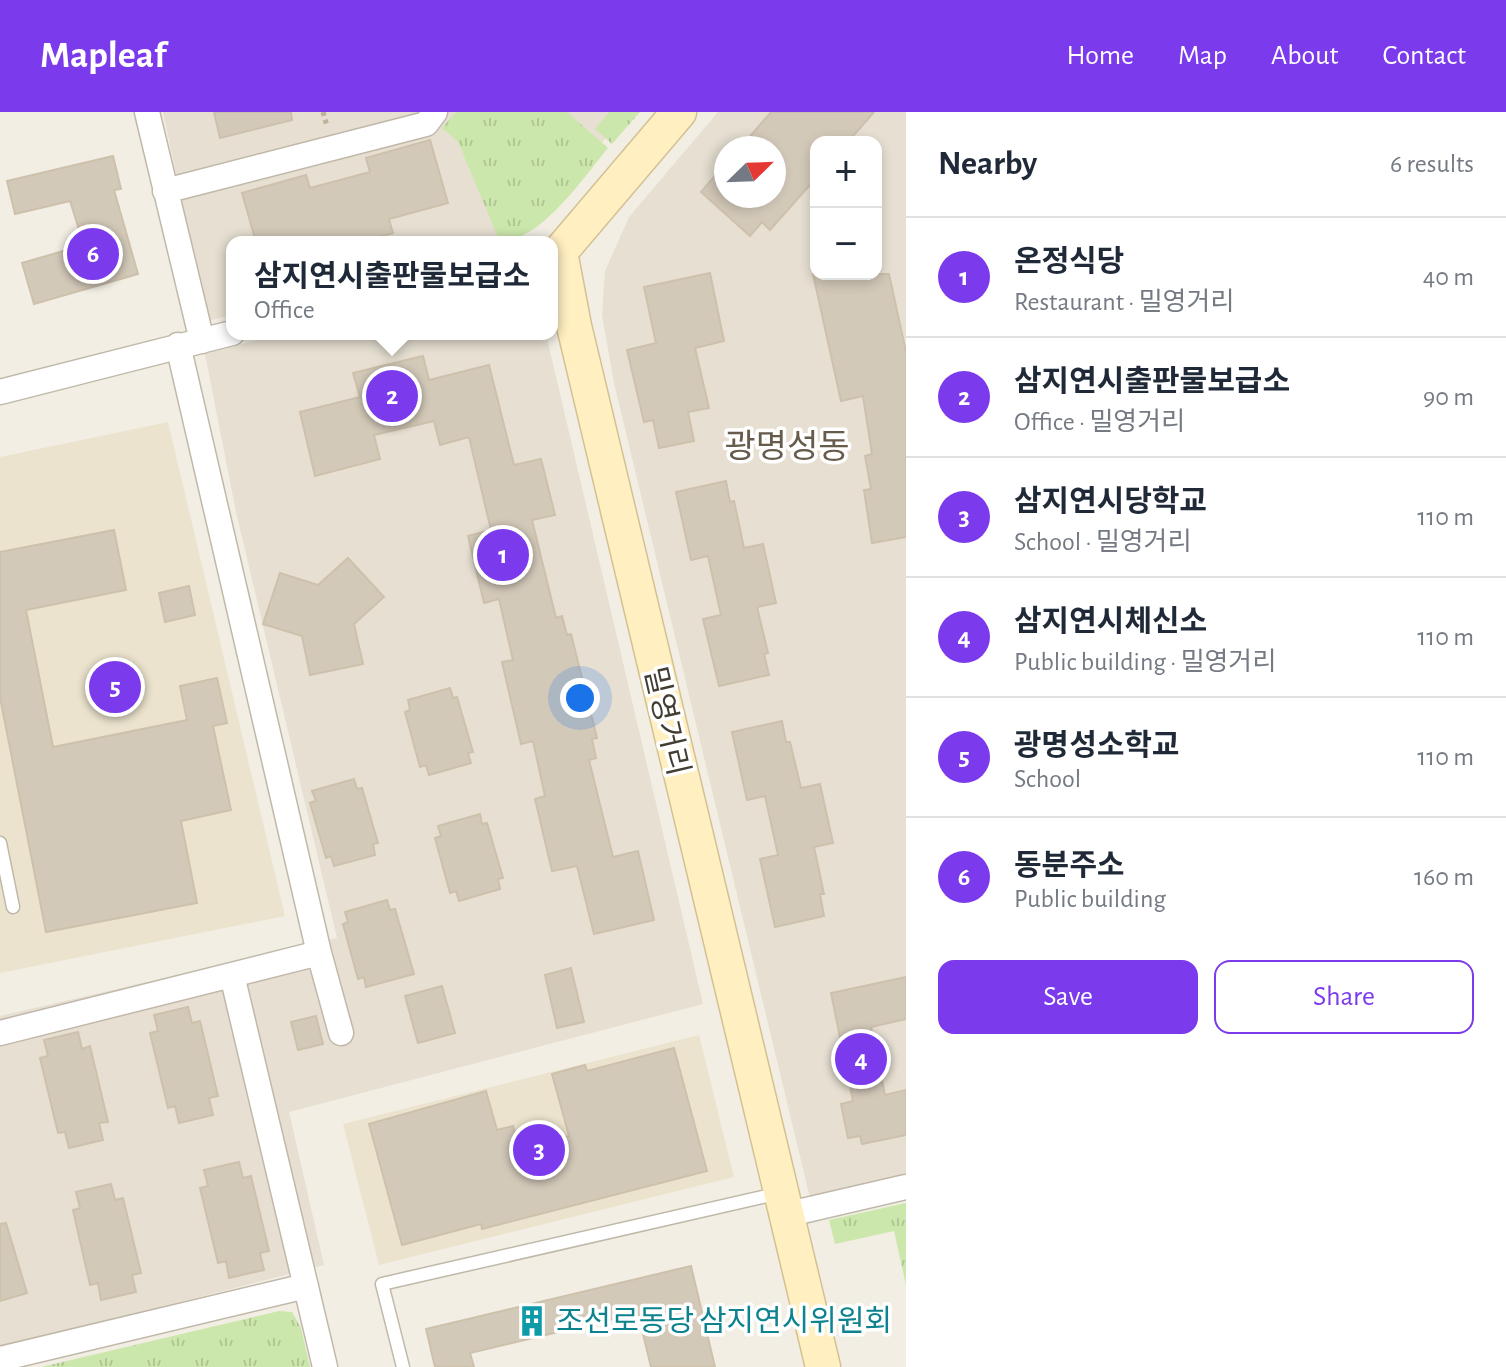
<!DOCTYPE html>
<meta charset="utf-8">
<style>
:root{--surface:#fff;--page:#f6f6f7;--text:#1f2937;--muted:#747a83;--line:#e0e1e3;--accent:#7c3aed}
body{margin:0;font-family:"Alegreya Sans","Noto Sans KR",sans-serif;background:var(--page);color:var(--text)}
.controls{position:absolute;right:24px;top:24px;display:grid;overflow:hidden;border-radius:16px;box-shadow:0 4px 12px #0003}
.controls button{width:72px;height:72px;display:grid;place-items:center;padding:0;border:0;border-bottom:2px solid var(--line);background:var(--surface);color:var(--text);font:40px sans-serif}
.compass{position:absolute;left:714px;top:24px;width:72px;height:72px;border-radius:50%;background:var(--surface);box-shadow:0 4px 12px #0003;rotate:67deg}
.you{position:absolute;left:580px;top:586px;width:28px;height:28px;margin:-20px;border:6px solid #fff;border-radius:50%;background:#1a73e8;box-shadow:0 0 0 12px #1a73e833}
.badge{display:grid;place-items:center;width:52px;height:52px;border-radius:50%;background:var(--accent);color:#fff;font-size:26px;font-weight:700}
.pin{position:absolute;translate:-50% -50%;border:4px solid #fff;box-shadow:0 2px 8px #0006}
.popup{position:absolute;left:226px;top:124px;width:332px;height:104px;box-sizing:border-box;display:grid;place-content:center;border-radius:16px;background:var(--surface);filter:drop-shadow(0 2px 6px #0005);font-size:26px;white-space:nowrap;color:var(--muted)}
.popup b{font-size:30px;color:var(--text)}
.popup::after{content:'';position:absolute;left:50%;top:100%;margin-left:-16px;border:16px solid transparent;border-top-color:var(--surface)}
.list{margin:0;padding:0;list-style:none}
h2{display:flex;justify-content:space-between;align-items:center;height:104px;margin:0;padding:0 32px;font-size:34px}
h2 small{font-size:26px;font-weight:400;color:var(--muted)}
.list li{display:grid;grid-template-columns:52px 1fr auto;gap:24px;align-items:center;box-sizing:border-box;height:120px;padding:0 32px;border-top:2px solid var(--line)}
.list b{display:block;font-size:30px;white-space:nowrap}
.list p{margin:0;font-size:26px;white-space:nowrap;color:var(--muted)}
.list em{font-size:26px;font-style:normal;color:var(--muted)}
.actions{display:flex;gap:16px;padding:24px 32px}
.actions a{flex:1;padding:18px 0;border:2px solid var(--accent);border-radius:16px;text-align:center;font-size:28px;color:var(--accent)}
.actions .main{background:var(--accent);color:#fff}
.map{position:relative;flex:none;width:906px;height:1255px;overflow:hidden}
header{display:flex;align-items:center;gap:48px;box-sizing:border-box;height:112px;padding:0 40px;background:var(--accent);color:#fff}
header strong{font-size:38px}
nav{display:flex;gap:44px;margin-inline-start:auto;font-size:28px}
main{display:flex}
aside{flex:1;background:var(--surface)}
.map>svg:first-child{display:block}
</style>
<header>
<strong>Mapleaf</strong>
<nav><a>Home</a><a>Map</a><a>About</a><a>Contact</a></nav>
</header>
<main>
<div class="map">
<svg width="906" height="1255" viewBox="0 0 906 1255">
<defs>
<pattern id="grass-tufts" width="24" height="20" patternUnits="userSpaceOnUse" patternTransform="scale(2)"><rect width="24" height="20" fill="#cce7ac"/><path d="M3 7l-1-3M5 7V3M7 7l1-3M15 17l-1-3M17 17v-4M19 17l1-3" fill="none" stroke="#b0c795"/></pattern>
</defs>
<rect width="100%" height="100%" fill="#f2eee4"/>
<path fill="#e6dfd2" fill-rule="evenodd" d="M 163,0 L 627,0 L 538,109 L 499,130 L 232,130 L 232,203 L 207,209 Z
M 718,0 L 906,0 L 906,1063 L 810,1086 L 614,271 L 602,203 L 605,159 L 629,105 ZM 816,30 L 876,30 L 876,162 L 816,162 ZM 726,36 L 774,36 L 774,84 L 726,84 Z
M 280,222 L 546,222 L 703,892 L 289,1000 L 324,1153 L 0,1236 L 0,904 L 337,826 L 236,400 L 205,242 Z"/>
<path fill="#ebe3cd" d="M 168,310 L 285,804 L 0,861 L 0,345 Z
M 699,923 L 734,1065 L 379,1153 L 343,1012 Z"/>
<path fill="url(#grass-tufts)" d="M 456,0 L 567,0 L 608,36 C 583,66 542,128 500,130 L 458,30 L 442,16 Z
M 609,0 L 640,0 L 612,32 L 595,17 Z
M 906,1091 L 906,1173 L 894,1119 L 835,1132 L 829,1108 Z
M 279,1199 L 292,1200 L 301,1216 L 310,1255 L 41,1255 Z"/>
<path fill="#d3c9b9" stroke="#cec1ac" stroke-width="2" d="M 214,0 L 291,0 L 292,8 L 220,26 Z
M 771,0 L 874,0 L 848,30 L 816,30 L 816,66 L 770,118 L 762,110 L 750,124 L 701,80 L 726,51 L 726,84 L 774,84 L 774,36 L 740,36 Z
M 430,28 L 448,91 L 389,107 L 393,121 L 361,130 L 256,130 L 242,81 L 306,63 L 310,76 L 370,60 L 366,46 Z
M 113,44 L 121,77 L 114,78 L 138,162 L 34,192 L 22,151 L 84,133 L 70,89 L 15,102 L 7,69 Z
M 710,161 L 724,229 L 695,236 L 709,296 L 688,300 L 694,329 L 659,336 L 653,308 L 644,310 L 627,238 L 656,231 L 644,175 Z
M 813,162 L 889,162 L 906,240 L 906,425 L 872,431 L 864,378 L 871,377 L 865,344 L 872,342 L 863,284 L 841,289 Z
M 423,244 L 429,268 L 489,253 L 514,353 L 541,347 L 555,403 L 532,408 L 556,506 L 562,504 L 567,523 L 571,522 L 597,626 L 592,627 L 596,646 L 589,648 L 613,745 L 638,739 L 654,808 L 594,822 L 577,754 L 552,759 L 535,687 L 545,684 L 533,629 L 521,632 L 502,550 L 513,548 L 499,487 L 484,491 L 468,424 L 491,418 L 469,325 L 440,333 L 434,309 L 374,323 L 380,347 L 315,364 L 300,300 L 360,285 L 353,261 Z
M 726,369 L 730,390 L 734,389 L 744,436 L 763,432 L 776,491 L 757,495 L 768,541 L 764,542 L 769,563 L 719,574 L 703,507 L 721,503 L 708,444 L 691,448 L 676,380 Z
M 114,418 L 126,478 L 26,498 L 53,635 L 187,608 L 180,574 L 217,566 L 227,611 L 213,614 L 231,698 L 181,709 L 197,791 L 46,820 L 0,585 L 0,440 Z
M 348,446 L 384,485 L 354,512 L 363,552 L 310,563 L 302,524 L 263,512 L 280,461 L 318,473 Z
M 189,474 L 195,503 L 165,510 L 159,481 Z
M 450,576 L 453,586 L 457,585 L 473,640 L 468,641 L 471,651 L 429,663 L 426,653 L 420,655 L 405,600 L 410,598 L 408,588 Z
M 782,609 L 786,630 L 790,630 L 801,676 L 820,672 L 833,731 L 814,735 L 824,782 L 820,782 L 824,804 L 775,815 L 760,747 L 778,743 L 765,684 L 747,688 L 732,620 Z
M 354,667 L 357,677 L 362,676 L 378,731 L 373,732 L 375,743 L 334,754 L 331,744 L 326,746 L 310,691 L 316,689 L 312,679 Z
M 480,702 L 482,712 L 487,711 L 503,766 L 498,767 L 500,777 L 459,789 L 456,779 L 450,781 L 435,726 L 441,724 L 438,714 Z
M 387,788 L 390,798 L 395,797 L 414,862 L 366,875 L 364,865 L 358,867 L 343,812 L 348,810 L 345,800 Z
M 571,856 L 584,910 L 557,916 L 545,863 Z
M 906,865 L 906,907 L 871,915 L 885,983 L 906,978 L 906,1023 L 862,1032 L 860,1024 L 848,1026 L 841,992 L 853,989 L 831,881 Z
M 442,874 L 455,921 L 418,931 L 405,884 Z
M 188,895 L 192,911 L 200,909 L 218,984 L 209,986 L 213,1003 L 179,1011 L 175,994 L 168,996 L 150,921 L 158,919 L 154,903 Z
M 316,904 L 323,932 L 298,938 L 291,910 Z
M 78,920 L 82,937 L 90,934 L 108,1010 L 99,1011 L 103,1028 L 69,1036 L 65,1020 L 58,1021 L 40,946 L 48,944 L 44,928 Z
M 674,936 L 707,1059 L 482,1117 L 481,1112 L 402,1133 L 369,1012 L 486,979 L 497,1018 L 513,1014 L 519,1038 L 569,1024 L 552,962 L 585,953 L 587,959 Z
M 239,1050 L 243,1066 L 251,1064 L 269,1139 L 260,1141 L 264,1158 L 229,1166 L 226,1149 L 218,1151 L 200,1076 L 208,1074 L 204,1058 Z
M 111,1072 L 115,1088 L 123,1086 L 141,1161 L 132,1163 L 136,1180 L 101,1188 L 98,1171 L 90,1173 L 73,1098 L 80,1096 L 76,1080 Z
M 6,1111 L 27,1181 L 0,1189 L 0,1112 Z
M 691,1154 L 715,1255 L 651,1255 L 638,1201 L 470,1241 L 474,1255 L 435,1255 L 426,1217 Z"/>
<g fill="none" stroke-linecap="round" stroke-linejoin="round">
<defs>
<path id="service" d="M 0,731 L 13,795
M 403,1255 L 382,1172 L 780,1081"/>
<path id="minor" d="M 147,0 L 202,229
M 165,79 L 426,12 L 435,0
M 178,233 L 319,841 L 341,921
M 0,280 L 232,221
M 232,863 L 325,1255
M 0,921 L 319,841
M 785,1103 L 906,1075
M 0,1247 L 306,1174"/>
<path id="secondary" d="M 679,0 L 560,140 L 574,214 L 823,1255"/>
</defs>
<use href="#service" stroke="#c0b8a9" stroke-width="15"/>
<use href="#minor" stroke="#c0b8a9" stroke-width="27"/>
<use href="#secondary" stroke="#d3c193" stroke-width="37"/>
<path stroke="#bfb197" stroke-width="5" stroke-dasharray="4 4" stroke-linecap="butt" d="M 323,0 L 327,14"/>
<use href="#service" stroke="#fff" stroke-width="12"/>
<use href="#minor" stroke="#fff" stroke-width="24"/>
<use href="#secondary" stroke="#ffefc1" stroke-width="34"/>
</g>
<defs>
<symbol id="building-bare" viewBox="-9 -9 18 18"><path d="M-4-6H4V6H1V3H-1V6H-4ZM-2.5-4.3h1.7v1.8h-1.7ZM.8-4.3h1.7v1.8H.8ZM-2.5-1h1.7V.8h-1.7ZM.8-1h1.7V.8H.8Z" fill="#0f9aa8" stroke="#fff" stroke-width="2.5" paint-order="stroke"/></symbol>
</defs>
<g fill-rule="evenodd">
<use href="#building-bare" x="510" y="1187" width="44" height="44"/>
</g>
<g text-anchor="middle" stroke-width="7" stroke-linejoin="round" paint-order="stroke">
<g font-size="30" fill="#443d34" stroke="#fff">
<text transform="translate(667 609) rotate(77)" y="10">밀영거리</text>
</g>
<g font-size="30" fill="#0d838f" stroke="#fff" text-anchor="start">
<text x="556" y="1219">조선로동당 삼지연시위원회</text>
</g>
<g font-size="34" fill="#675b4b" stroke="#fff">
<text x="787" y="346">광명성동</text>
</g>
</g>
</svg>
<div class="controls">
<button>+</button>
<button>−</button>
</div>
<svg class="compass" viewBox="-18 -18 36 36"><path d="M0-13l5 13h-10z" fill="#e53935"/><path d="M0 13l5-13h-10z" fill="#747a83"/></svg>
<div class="you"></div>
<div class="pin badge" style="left:503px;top:443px">1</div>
<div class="pin badge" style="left:392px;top:284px">2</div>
<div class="popup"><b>삼지연시출판물보급소</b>Office</div>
<div class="pin badge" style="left:539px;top:1038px">3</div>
<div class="pin badge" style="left:861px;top:947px">4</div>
<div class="pin badge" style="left:115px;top:575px">5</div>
<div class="pin badge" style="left:93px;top:142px">6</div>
</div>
<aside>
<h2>Nearby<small>6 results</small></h2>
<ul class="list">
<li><span class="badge">1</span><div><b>온정식당</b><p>Restaurant · 밀영거리</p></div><em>40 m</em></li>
<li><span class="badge">2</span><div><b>삼지연시출판물보급소</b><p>Office · 밀영거리</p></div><em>90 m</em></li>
<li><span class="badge">3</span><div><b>삼지연시당학교</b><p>School · 밀영거리</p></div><em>110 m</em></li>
<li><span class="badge">4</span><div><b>삼지연시체신소</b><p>Public building · 밀영거리</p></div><em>110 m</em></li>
<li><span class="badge">5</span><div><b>광명성소학교</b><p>School</p></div><em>110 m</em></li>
<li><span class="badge">6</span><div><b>동분주소</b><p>Public building</p></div><em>160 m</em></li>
</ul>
<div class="actions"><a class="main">Save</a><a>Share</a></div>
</aside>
</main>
